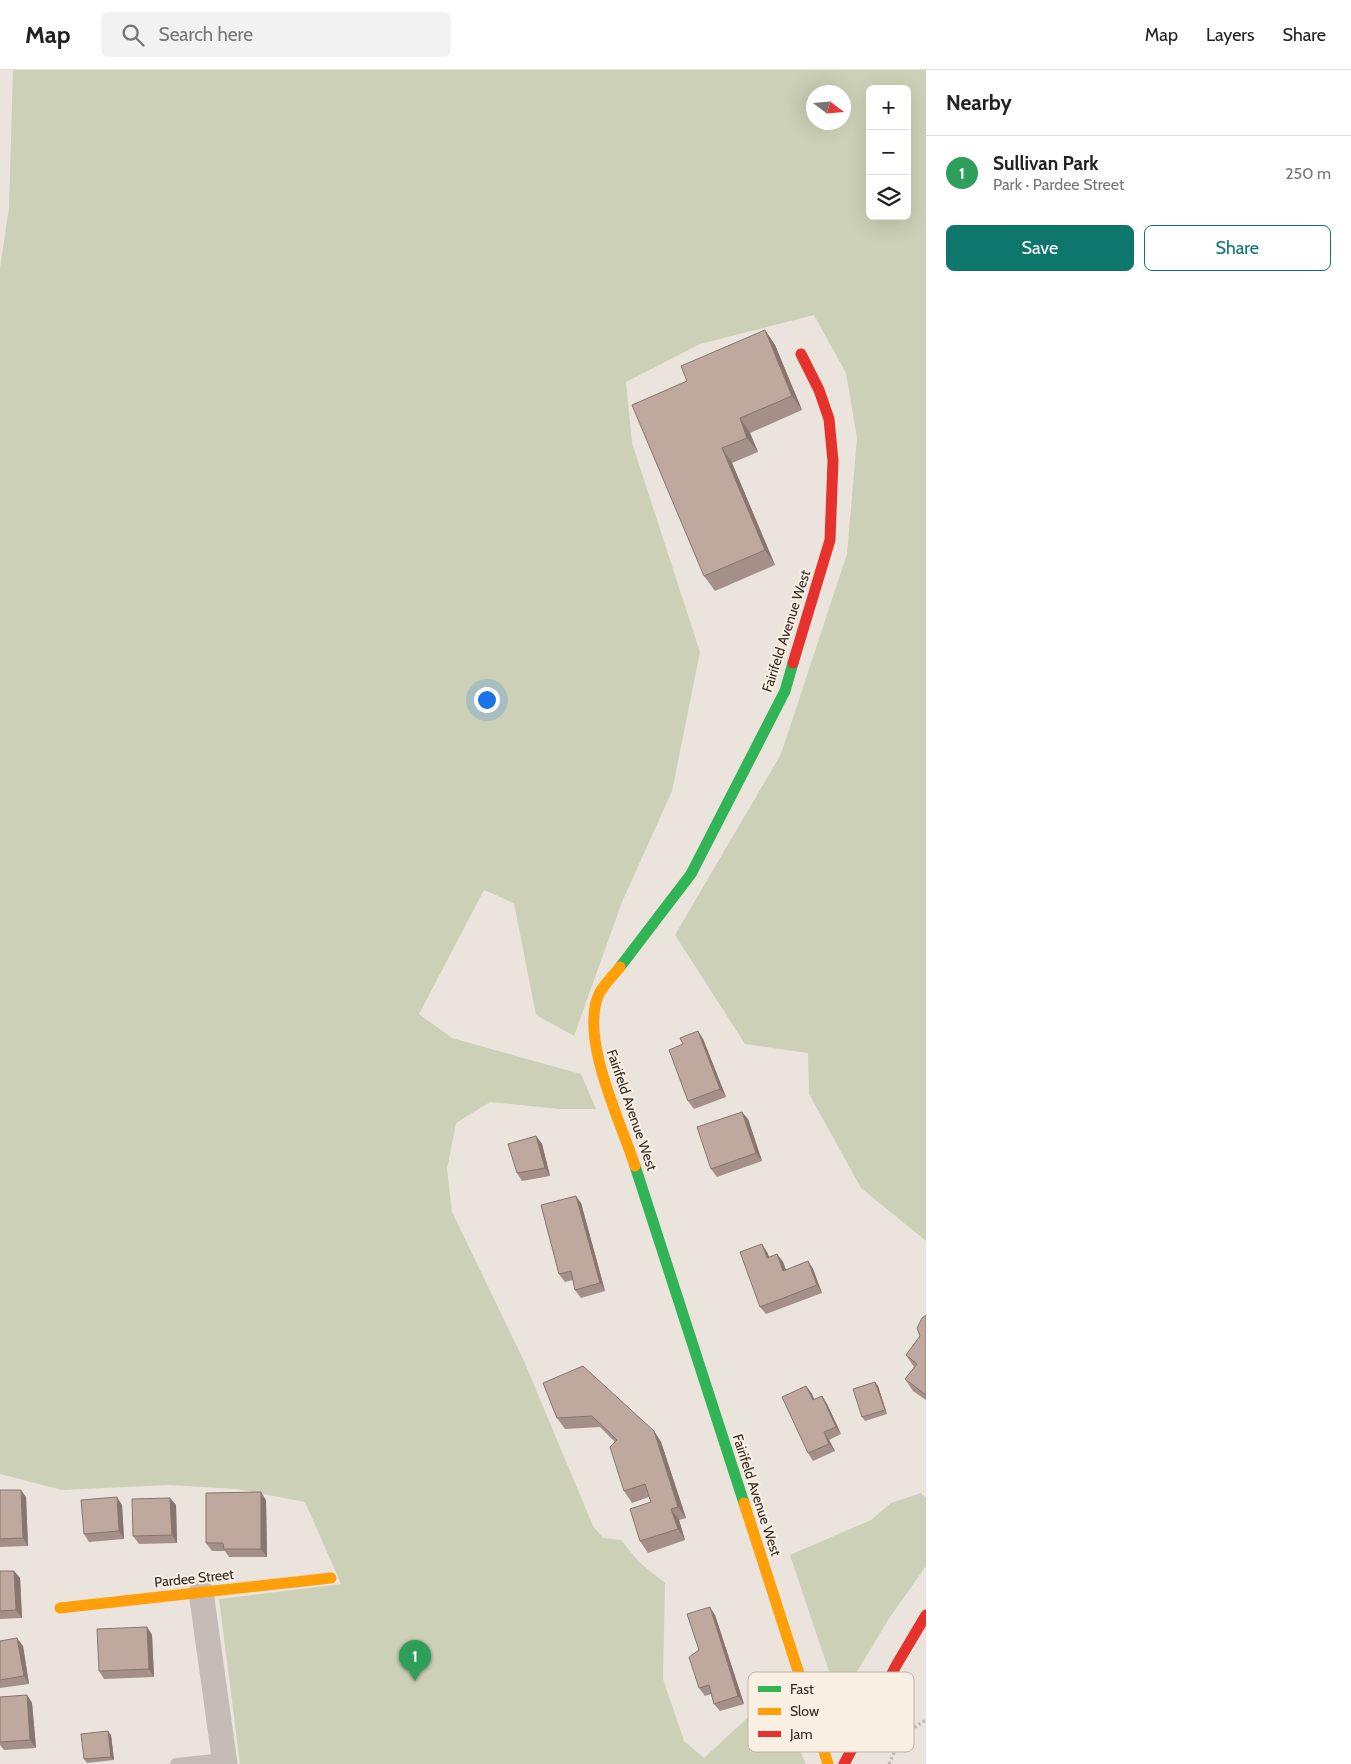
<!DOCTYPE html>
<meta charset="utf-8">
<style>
:root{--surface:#fff;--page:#f2f2f2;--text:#222;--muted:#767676;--line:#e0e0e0;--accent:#0f766e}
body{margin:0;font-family:Cabin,sans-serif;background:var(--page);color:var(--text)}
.controls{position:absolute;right:15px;top:15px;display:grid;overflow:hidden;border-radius:8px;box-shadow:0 5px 20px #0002}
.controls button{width:45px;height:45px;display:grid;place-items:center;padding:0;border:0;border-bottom:1px solid var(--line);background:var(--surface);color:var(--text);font:25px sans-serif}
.compass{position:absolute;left:806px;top:15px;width:45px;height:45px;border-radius:50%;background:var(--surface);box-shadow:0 5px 20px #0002;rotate:106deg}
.you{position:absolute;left:486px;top:629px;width:18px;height:18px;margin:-12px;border:4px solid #fff;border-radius:50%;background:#1a73e8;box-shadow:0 0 0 8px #1a73e833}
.badge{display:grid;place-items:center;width:32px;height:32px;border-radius:50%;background:var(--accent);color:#fff;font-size:16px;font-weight:700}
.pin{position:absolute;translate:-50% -41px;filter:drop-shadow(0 1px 2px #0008)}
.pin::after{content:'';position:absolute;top:26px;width:18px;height:15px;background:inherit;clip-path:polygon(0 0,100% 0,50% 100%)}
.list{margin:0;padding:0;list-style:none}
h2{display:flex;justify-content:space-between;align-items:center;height:65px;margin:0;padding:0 20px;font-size:21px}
h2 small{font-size:16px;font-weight:400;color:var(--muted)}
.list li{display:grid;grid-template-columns:32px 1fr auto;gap:15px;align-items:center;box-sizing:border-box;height:75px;padding:0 20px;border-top:1px solid var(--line)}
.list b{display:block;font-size:19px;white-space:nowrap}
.list p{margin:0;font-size:16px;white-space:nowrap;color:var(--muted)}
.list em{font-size:16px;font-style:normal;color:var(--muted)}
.actions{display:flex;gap:10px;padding:15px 20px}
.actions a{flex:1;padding:11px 0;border:1px solid var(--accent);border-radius:8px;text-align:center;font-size:18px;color:var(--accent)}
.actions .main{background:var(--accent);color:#fff}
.icon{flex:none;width:28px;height:28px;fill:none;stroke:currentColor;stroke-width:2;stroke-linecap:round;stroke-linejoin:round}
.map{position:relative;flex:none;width:926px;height:1694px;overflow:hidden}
header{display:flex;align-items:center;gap:30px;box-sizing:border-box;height:70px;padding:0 25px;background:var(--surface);border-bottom:1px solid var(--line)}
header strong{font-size:24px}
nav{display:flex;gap:28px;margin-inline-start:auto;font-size:18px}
.search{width:350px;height:45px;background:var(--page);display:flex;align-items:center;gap:12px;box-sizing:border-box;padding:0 18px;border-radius:8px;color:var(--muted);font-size:19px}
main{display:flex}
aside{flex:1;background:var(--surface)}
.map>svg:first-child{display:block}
</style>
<header>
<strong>Map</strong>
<div class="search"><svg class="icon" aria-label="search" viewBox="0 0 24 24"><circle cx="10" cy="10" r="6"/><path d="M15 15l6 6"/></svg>Search here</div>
<nav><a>Map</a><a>Layers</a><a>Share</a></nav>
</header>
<main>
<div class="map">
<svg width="926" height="1694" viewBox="0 0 926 1694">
<rect width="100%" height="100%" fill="#ebe4dd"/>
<path fill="#ccd0b6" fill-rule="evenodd" d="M 13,0 L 926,0 L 926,1171 L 861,1118 L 809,1024 L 808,983 L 745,974 L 675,865 L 781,684 L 847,484 L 857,368 L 846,303 L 814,245 L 700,274 L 626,312 L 632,373 L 700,582 L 672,721 L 622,832 L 574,966 L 536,945 L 514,833 L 484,820 L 419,944 L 452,968 L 581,1004 L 596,1039 L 559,1039 L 490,1032 L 456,1053 L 447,1099 L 452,1142 L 524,1291 L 593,1456 L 603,1468 L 621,1470 L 639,1492 L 665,1513 L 663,1609 L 684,1671 L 704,1688 L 770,1627 L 792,1663 L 806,1694 L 240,1694 L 219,1529 L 341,1514 L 305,1432 L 237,1419 L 169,1415 L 62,1420 L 0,1404 L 0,198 L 9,138 ZM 870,19 L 907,19 L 907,146 L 870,146 ZM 814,22 L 844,22 L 844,52 L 814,52 Z
M 921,1423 L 926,1428 L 926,1496 L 890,1547 L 839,1631 L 790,1485 L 871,1450 L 891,1433 Z"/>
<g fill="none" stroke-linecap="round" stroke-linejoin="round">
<path stroke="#bcb5af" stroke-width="3" stroke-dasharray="2.5 2.5" stroke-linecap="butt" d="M 889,1694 C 898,1673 906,1661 926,1650"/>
<path stroke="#c4bcb6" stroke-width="12" d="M 176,1694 L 224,1689"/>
<path stroke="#c4bcb6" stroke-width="25" d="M 201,1522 L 225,1694"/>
<path stroke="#30b455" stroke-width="11" d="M 620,897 L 691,804 L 785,621 L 793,593
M 635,1096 L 744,1433"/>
<path stroke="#ff9f0a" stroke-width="11" d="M 620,897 C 614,905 604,914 599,924 C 579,968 621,1052 635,1096
M 744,1433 L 828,1694
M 60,1538 L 331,1508"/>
<path stroke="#e5322d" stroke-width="11" d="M 793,593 L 830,470 L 833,391 L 829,349 L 819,320 L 801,284
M 844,1694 L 897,1594 L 926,1545"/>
</g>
<path fill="#a49088" d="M 765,260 L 775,275 L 802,340 L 750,363 L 758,382 L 732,393 L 775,495 L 715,521 L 704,506 L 687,311 Z
M 698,961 L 703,969 L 726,1027 L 694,1039 L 688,1031 L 683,974 Z
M 748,1049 L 762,1091 L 717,1107 L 711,1099 Z
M 536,1066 L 542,1074 L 550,1106 L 522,1111 L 517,1103 Z
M 581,1133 L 605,1221 L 581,1228 L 575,1220 L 573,1210 L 565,1212 L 559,1204 Z
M 767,1182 L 769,1187 L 777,1184 L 783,1192 L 786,1200 L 808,1191 L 813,1199 L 822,1223 L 766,1244 L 760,1237 Z
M 926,1245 L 926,1330 L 913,1321 L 905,1309 L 914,1297 L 906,1285 L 920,1266 Z
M 875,1312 L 878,1316 L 887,1344 L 865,1351 L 862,1347 Z
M 543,1313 L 654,1361 L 661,1372 L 686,1448 L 679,1450 L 685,1470 L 648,1483 L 640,1471 L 651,1432 L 649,1427 L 632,1433 L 624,1421 L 615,1372 L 600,1357 L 565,1359 L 557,1348 Z
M 806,1316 L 812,1324 L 814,1329 L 822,1326 L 827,1334 L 841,1364 L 829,1370 L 835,1381 L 813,1391 L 808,1383 Z
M 0,1420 L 26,1427 L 28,1476 L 0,1477 Z
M 170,1428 L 176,1435 L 177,1473 L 139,1474 L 133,1466 Z
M 266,1430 L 267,1487 L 229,1487 L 225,1481 L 212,1481 L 206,1473 Z
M 122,1435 L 124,1469 L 89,1472 L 84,1464 Z
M 0,1501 L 14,1501 L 20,1508 L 22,1548 L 0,1549 Z
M 715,1545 L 744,1634 L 720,1641 L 714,1634 L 711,1624 L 705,1626 L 699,1618 L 699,1580 Z
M 147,1557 L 152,1565 L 154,1607 L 104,1609 L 99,1601 Z
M 0,1571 L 23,1576 L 29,1614 L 0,1618 Z
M 27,1625 L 32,1633 L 36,1678 L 4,1680 L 0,1675 L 0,1627 Z
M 111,1665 L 114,1690 L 87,1693 L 84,1689 Z"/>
<path fill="#86766f" d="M 765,260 L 775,275 L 802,340 L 792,326 Z
M 740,348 L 750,363 L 758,382 L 747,368 Z
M 722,378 L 732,393 L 775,495 L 765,480 Z
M 698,961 L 703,969 L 726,1027 L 720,1019 Z
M 742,1042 L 748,1049 L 762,1091 L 756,1083 Z
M 536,1066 L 542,1074 L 550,1106 L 545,1098 Z
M 576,1126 L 581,1133 L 605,1221 L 600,1213 Z
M 762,1174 L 767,1182 L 773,1196 L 767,1188 Z
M 777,1184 L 783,1192 L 789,1208 L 783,1201 Z
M 808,1191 L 813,1199 L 822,1223 L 817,1215 Z
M 875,1312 L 878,1316 L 887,1344 L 885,1340 Z
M 806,1316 L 812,1324 L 818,1338 L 813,1330 Z
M 822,1326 L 827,1334 L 841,1364 L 836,1357 Z
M 654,1361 L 661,1372 L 686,1448 L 678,1437 Z
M 824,1362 L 829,1370 L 835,1381 L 829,1374 Z
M 21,1420 L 26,1427 L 28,1476 L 23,1468 Z
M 261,1422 L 266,1430 L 267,1487 L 261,1479 Z
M 117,1427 L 122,1435 L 124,1469 L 119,1461 Z
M 170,1428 L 176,1435 L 177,1473 L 172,1465 Z
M 671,1439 L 679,1450 L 685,1470 L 678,1459 Z
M 14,1501 L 20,1508 L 22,1548 L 16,1540 Z
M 710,1537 L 715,1545 L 744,1634 L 738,1626 Z
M 147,1557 L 152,1565 L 154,1607 L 149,1599 Z
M 17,1568 L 23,1576 L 29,1614 L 24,1606 Z
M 27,1625 L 32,1633 L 36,1678 L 30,1670 Z
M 108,1661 L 111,1665 L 114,1690 L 111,1687 Z"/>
<path fill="#bfa89e" stroke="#86766f" d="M 765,260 L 792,326 L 740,348 L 747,368 L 722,378 L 765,480 L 704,506 L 632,335 L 687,311 L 681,296 Z
M 698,961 L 720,1019 L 688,1031 L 669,980 L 683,974 L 680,968 Z
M 742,1042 L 756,1083 L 711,1099 L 697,1057 Z
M 536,1066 L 545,1098 L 517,1103 L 508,1074 Z
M 576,1126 L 600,1213 L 575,1220 L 571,1201 L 559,1204 L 541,1135 Z
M 762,1174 L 767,1188 L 777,1184 L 783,1201 L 808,1191 L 817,1215 L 760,1237 L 740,1182 Z
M 926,1245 L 926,1325 L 905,1309 L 917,1294 L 906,1285 L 920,1266 L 917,1258 L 922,1248 Z
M 583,1296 L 654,1361 L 678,1437 L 671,1439 L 678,1459 L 640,1471 L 630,1439 L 651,1432 L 645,1414 L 624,1421 L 610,1377 L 617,1370 L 592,1346 L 557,1348 L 543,1313 Z
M 875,1312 L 885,1340 L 862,1347 L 853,1319 Z
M 806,1316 L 813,1330 L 822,1326 L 836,1357 L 824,1362 L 829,1374 L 808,1383 L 782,1327 Z
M 0,1420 L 21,1420 L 23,1468 L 0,1469 Z
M 261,1422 L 261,1479 L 224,1479 L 223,1473 L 206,1473 L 206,1423 Z
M 117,1427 L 119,1461 L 84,1464 L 81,1430 Z
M 170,1428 L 172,1465 L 133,1466 L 132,1429 Z
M 0,1501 L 14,1501 L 16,1540 L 0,1541 Z
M 710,1537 L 738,1626 L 714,1634 L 709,1615 L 699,1618 L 689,1587 L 699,1580 L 687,1544 Z
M 147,1557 L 149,1599 L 99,1601 L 97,1559 Z
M 17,1568 L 24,1606 L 0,1610 L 0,1571 Z
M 27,1625 L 30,1670 L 0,1672 L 0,1627 Z
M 108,1661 L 111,1687 L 84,1689 L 81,1664 Z"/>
<g text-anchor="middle" stroke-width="4" stroke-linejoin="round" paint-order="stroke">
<g font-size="14" fill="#342a25" stroke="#f9efe3">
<text transform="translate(786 561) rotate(-72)" y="5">Fairifeld Avenue West</text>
<text transform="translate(632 1040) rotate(71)" y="5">Fairifeld Avenue West</text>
<text transform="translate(757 1425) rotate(72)" y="5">Fairifeld Avenue West</text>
<text transform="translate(194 1508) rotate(-6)" y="5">Pardee Street</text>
</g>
</g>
<rect x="748" y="1602" width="166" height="80" rx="8" fill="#f9efe3" stroke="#beb4aa" stroke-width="1"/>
<rect x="758" y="1616" width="23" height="6" fill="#30b455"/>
<rect x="758" y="1638" width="23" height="7" fill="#ff9f0a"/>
<rect x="758" y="1661" width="23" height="6" fill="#e5322d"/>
<g font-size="14" fill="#342a25">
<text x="790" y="1624">Fast</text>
<text x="790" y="1646">Slow</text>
<text x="790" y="1669">Jam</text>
</g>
</svg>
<div class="controls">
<button>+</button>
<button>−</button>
<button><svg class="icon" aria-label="layers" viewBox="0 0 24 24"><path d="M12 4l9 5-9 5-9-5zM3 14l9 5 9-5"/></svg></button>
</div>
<svg class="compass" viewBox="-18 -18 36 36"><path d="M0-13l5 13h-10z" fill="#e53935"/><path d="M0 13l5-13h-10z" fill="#767676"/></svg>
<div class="you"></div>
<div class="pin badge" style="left:415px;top:1611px;background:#2e9e5b">1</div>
</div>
<aside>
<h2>Nearby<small></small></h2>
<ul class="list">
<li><span class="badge" style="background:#2e9e5b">1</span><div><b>Sullivan Park</b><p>Park · Pardee Street</p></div><em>250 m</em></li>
</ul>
<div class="actions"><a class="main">Save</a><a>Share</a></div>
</aside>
</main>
